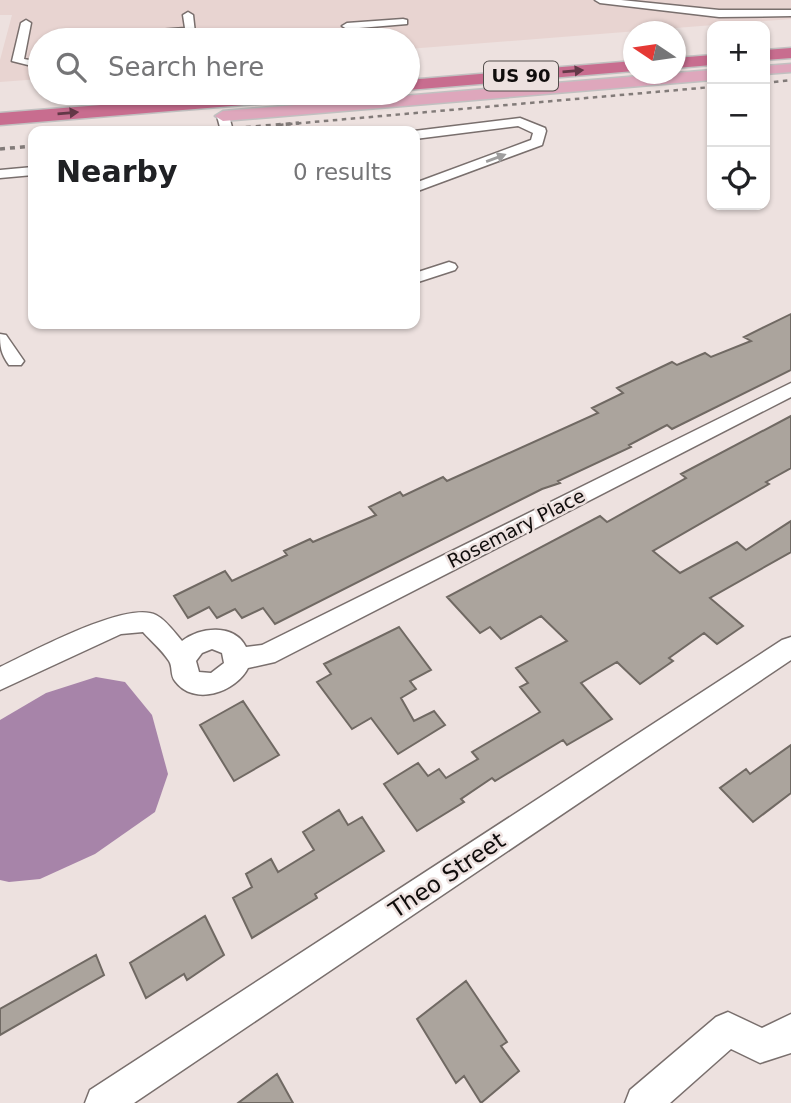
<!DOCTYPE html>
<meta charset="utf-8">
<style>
:root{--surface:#fff;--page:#f6f6f6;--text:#202124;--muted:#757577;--line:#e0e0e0}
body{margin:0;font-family:"DejaVu Sans",sans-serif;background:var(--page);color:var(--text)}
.controls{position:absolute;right:21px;top:21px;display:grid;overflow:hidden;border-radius:14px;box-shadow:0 2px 5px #0004}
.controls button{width:63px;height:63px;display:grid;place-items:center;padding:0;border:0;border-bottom:2px solid var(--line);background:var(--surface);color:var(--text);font:35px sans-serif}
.compass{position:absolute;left:623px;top:21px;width:63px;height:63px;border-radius:50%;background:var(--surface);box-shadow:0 2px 5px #0004;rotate:283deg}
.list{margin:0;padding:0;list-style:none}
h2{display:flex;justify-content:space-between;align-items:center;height:91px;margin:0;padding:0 28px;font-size:30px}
h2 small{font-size:23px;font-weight:400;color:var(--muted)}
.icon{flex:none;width:38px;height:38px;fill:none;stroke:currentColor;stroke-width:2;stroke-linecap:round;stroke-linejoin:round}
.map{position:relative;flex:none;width:791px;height:1103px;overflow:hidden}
.search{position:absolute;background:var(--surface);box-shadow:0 2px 5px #0004;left:28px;top:28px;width:392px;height:77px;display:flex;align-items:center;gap:18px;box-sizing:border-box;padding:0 24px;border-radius:38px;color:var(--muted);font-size:26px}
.panel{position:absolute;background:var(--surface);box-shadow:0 2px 5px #0004;left:28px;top:126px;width:392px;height:203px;border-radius:14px}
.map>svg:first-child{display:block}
</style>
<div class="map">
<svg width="791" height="1103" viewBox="0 0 791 1103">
<rect width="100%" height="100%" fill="#ede1df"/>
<path fill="#e8d4d1" d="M 0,0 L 791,0 L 791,19 L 408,49 L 408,40 L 40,40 L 40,79 L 0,82 L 0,60 L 12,15 L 0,15 Z"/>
<path fill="#a784a9" d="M 96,677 L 125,682 L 152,715 L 168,774 L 155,812 L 95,854 L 40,879 L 9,882 L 0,880 L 0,720 L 46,693 Z"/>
<path fill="#aba49d" stroke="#706963" stroke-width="2" d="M 791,314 L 791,370 L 672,429 L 667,425 L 629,445 L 631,447 L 558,481 L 560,483 L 542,489 L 275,624 L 263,608 L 242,618 L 235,609 L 217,618 L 209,607 L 188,618 L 174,596 L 225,571 L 232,581 L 287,555 L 284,551 L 310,539 L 313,542 L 376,515 L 369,507 L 400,492 L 403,496 L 443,477 L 447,481 L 598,413 L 592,408 L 623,393 L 617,388 L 672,362 L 677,365 L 705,353 L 711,357 L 751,341 L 744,337 Z
M 791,416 L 791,468 L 766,482 L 769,484 L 653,551 L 680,573 L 737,542 L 746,550 L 791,521 L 791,552 L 710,598 L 743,626 L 717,644 L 704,633 L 669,658 L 673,661 L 640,684 L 617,662 L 581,683 L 612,719 L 567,745 L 563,740 L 495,781 L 492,778 L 461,799 L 464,802 L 417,831 L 384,784 L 418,763 L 428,776 L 439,769 L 446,778 L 478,759 L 472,752 L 540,712 L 520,687 L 528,683 L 516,668 L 567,641 L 541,616 L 501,639 L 490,627 L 480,633 L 447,597 L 600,516 L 607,522 L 686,478 L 681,474 Z
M 399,627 L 431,670 L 410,681 L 416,689 L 401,698 L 414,721 L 434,711 L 445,725 L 398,754 L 371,718 L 352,729 L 317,682 L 331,674 L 324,664 Z
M 243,701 L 279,755 L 234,781 L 200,725 Z
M 791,745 L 791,793 L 753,822 L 720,788 L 746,769 L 750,774 Z
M 339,810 L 348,825 L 362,817 L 384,851 L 315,894 L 317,898 L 252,938 L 233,898 L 252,887 L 246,874 L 271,859 L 278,872 L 314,850 L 303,832 Z
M 205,916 L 224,955 L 187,980 L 184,974 L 146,998 L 130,963 Z
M 96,955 L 104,975 L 0,1035 L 0,1009 Z
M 466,981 L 507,1042 L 501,1046 L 519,1071 L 481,1103 L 464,1076 L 456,1083 L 417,1019 Z
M 277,1074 L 293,1103 L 238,1103 Z"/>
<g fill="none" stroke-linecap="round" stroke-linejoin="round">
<defs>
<path id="minor" d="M 595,0 L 621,0 L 719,10 L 791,10 L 791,16 L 719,17 L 600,3 Z
M 188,12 L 193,15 L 195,33 L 147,38 L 147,40 L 105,40 L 100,37 L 105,34 L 185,28 L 183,15 Z
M 403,19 L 407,20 L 407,24 L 347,29 L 342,26 L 347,23 Z
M 26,20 L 31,23 L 24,59 L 40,62 L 40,68 L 12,61 L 21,23 Z
M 223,112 L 229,116 L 233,131 L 221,131 L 217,116 Z
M 520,118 L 545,128 L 546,131 L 542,145 L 415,192 L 415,183 L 531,140 L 533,133 L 518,126 L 415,139 L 414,131 Z
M 33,167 L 33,175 L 0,178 L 0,170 Z
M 449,262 L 455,264 L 457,267 L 455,270 L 415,283 L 415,273 Z
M 0,334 L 6,335 L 24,361 L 21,365 L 9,365 C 1,354 0,347 0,334 Z
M 791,383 L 791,397 L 275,662 L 248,668 C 236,692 194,707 175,681 C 170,675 173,667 169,661 C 162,650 151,641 143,632 L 121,634 L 0,690 L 0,667 C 30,653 127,600 156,615 C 166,620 175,633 182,641 C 200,627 234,623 246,647 L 262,645 ZM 212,649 L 222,653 L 224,663 L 211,673 L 199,672 L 196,661 L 202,653 Z
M 791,637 L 791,660 L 134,1103 L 85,1103 L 90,1090 L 782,640 Z
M 728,1012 L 762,1028 L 791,1014 L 791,1053 L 760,1063 L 731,1049 L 670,1103 L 625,1103 L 630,1090 L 716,1017 Z"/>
<path id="major" d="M 791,64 L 791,72 L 765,74 L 765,66 Z
M 712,70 L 712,80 L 223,121 L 215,116 L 223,111 Z"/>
<path id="highway" d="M 791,48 L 791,58 L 765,60 L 765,50 Z
M 712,55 L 712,65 L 676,68 L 676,58 Z
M 634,61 L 634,71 L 408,90 L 408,80 Z
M 252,93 L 326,93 L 317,99 L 0,125 L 0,113 Z"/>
</defs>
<use href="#minor" stroke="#796f6d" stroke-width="3"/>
<use href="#major" stroke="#c1c0c0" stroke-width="3"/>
<use href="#highway" stroke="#c1c0c0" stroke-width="3"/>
<use href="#minor" fill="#fff" fill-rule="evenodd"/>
<use href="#major" fill="#dea7bc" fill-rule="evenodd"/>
<use href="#highway" fill="#c86d8f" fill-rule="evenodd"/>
<path stroke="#827b79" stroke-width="2.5" stroke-dasharray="4.5 4.5" stroke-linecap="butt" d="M 765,83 L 791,80
M 279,125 L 712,87"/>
<path stroke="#827b79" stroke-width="3.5" stroke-dasharray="5 5" stroke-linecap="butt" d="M 206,131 L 299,123
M 0,149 L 33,146"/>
</g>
<defs><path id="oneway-solid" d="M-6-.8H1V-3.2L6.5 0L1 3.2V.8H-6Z" transform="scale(1.75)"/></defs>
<g fill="#633847">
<use href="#oneway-solid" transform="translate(573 71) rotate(-5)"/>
<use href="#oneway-solid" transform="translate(68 113) rotate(-5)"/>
</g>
<use fill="#9f9e9e" href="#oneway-solid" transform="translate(496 158) rotate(-20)"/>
<g text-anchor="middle" stroke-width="5" stroke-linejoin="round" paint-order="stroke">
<rect fill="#ede1df" stroke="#524d4b" stroke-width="2" x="484" y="61.5" width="74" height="29" rx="5"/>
<g font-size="18" font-weight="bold" fill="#100d0c">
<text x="521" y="82">US 90</text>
</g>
<g font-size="19" fill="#100d0c" stroke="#ede1df">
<text transform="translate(516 528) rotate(-27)" y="7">Rosemary Place</text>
</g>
<g font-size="23" fill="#100d0c" stroke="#ede1df">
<text transform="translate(447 875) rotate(-34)" y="8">Theo Street</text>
</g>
</g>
</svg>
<div class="controls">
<button>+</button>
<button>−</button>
<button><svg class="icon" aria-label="locate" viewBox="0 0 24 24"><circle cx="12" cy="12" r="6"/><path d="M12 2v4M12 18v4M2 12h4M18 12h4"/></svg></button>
</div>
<svg class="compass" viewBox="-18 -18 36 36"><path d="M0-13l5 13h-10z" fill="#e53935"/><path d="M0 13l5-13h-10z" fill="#757577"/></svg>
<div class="search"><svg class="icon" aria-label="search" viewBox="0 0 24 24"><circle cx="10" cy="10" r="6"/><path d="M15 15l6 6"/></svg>Search here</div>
<section class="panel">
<h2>Nearby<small>0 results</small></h2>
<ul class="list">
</ul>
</section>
</div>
